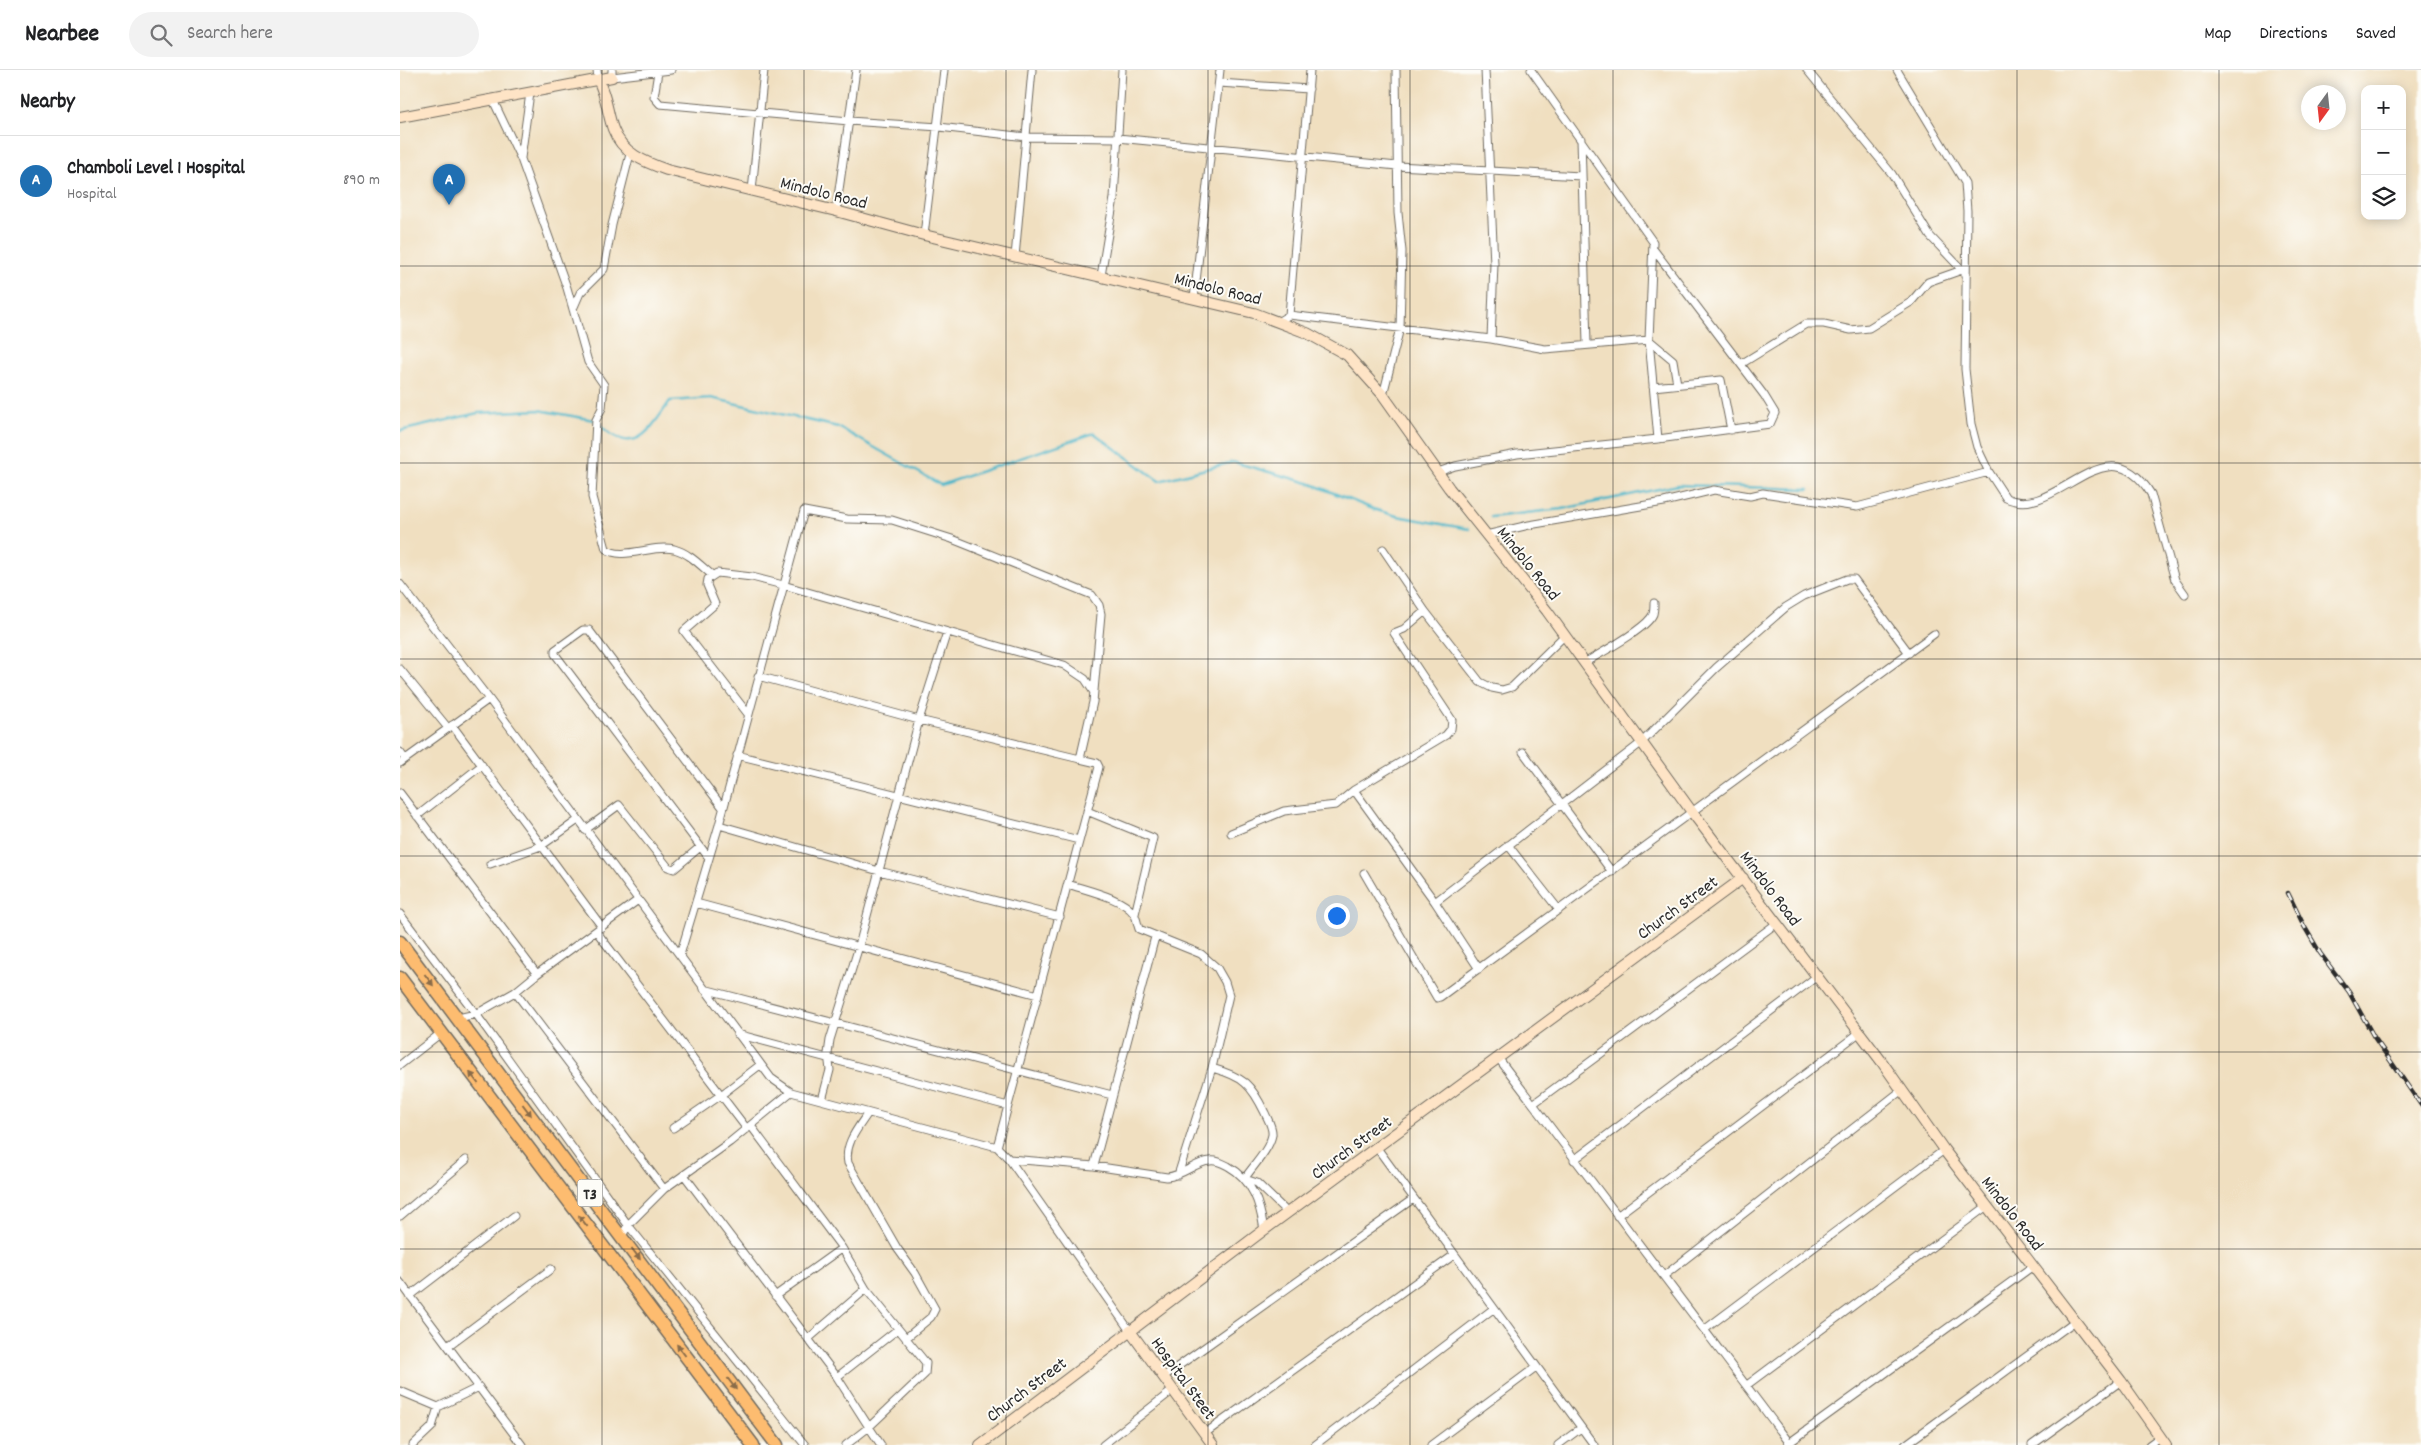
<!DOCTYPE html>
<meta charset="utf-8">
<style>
:root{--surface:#fff;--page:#f2f2f2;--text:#202124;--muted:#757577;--line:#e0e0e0;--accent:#1f6fb2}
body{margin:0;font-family:Dekko,sans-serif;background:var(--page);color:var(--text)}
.controls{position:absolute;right:15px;top:15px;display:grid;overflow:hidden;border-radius:10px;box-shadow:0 2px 12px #0003}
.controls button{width:45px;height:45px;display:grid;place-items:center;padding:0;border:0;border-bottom:1px solid var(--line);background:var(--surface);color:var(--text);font:25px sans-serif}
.compass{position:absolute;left:1901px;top:15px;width:45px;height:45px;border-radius:50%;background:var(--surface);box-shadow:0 2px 12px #0003;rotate:195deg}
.you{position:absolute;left:936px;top:845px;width:18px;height:18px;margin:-12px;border:4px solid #fff;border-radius:50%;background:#1a73e8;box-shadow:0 0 0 8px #1a73e833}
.badge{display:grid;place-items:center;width:32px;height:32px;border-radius:50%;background:var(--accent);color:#fff;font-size:16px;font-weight:700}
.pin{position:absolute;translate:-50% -41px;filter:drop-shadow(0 1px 2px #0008)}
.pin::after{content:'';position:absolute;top:26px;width:18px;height:15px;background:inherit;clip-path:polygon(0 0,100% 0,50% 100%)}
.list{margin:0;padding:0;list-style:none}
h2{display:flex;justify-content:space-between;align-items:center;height:65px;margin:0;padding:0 20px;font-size:21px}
h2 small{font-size:16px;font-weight:400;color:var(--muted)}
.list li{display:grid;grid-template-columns:32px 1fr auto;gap:15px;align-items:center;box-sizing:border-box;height:90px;padding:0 20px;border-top:1px solid var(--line)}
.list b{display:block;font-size:19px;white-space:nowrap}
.list p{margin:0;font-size:16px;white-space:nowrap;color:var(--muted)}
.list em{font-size:16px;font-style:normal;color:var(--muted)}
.icon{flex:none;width:28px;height:28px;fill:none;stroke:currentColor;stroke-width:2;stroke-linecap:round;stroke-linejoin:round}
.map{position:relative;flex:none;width:2021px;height:1375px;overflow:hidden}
header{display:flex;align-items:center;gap:30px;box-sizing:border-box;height:70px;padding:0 25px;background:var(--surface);border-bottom:1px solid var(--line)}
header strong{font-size:24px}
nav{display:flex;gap:28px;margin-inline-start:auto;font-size:18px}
.search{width:350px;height:45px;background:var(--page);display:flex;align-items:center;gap:12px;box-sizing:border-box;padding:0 18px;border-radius:28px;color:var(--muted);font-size:19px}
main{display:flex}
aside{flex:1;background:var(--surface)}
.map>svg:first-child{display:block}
</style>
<header>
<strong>Nearbee</strong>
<div class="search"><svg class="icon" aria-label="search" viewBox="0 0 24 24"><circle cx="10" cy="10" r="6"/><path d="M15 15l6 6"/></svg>Search here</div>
<nav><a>Map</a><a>Directions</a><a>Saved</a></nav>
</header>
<main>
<aside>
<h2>Nearby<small></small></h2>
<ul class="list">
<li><span class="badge">A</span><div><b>Chamboli Level 1 Hospital</b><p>Hospital</p></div><em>890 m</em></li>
</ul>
</aside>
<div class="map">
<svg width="2021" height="1375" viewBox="0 0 2021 1375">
<rect width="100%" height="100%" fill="#fdfcf7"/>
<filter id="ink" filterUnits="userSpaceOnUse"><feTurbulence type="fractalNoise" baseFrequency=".02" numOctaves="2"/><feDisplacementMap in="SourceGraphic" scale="10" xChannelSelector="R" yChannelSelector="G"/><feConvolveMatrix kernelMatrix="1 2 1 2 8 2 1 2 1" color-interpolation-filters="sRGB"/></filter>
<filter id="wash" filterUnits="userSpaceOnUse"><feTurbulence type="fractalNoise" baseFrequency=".0096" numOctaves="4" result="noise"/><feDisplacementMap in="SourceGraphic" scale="20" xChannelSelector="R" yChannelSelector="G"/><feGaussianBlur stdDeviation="1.12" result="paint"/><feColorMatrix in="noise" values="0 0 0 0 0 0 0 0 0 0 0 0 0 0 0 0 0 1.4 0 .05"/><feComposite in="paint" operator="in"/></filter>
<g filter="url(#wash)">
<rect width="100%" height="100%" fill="#f0dfc0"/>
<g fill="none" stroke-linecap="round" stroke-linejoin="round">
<path stroke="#4ab5c8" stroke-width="2.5" d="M 198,353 C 234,390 249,361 270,331 L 311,328 L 438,357 L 541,415 L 694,363 L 759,411 L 833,392 L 909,413 L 973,439 L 997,446 L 1069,459
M 0,361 L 78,343 L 139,340 L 194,350
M 1091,447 L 1162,439 L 1278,415 L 1409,419"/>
</g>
</g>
<g filter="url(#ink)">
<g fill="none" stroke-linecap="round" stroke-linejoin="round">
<defs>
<path id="street" d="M 197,0 L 198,10
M 212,0 L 212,7 L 271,0
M 1085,0 L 1094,194 L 1091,269
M 1407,0 L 1492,104 L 1530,166 L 1565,203
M 1497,0 L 1565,113 L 1567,141 L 1565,299 L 1571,354 L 1577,377 L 1589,402 L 1606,428 C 1657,452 1705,350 1751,424 L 1775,510 L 1785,524
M 258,2 L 254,27 L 260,34 L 449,51 L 539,57 L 627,67 L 718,68 L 997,96 L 1181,106
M 819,13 L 909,19
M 93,30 L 121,89 L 167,218 L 188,292 L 204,315 L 202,338 L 196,350 L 192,427 L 206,479 C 222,491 253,474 274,479 C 289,483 300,495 312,505
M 1181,69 L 1187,274
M 121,88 L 130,23
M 352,121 L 364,0
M 436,141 L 456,0
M 524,165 L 544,0
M 1254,180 L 1364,325 L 1375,343 L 1370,354 L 1258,369
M 615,187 L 632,0
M 701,206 L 714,128 L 722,0
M 794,229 L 820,0
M 173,239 L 180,223 L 204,199 L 212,155 L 230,84
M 889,245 L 910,0
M 879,251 L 889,245 L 1091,269 L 1145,279 L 1249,270 L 1273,290 L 1277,314
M 1341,294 L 1406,254 L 1424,254 L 1451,260 L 1469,258 L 1511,232 L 1528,212 L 1562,200
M 1253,317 L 1321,310 L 1331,360
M 983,325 L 1000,258 L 1002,181 L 998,143 L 996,0
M 1038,402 L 1055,396 L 1117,384 L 1258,369 L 1249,270 L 1253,172 L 1131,0
M 1086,465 L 1129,455 L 1264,432 L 1314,420 L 1350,426 L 1363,423 L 1457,437 L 1589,402
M 983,479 L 1025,541 L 1080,612 L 1092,618 L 1102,620 L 1112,617 L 1164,566
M 0,514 L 89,629 L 371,1008 L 391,1022 L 597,1077 L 609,1089 L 730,1261
M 1184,593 C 1199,584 1247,559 1253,544 C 1254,541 1254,536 1254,533
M 0,599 L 48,658
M 358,606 L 519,650 L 680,689
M 348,644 L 284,561 L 315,534 L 307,515 L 308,509 L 317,503 L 352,507 L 383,515 L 664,595 L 685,609 L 693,621
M 52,655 L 202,857
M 0,682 L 5,689
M 1123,682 L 1212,802
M 337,685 L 679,770
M 0,693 L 89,629
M 954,720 L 1046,665 L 1051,659 L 1052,650 L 994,563 L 1004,559 L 1025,541
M 0,723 L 137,904 L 238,830
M 687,741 L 753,768 L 735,844
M 17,746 L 82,695
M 319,755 L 479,801 L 660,847
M 185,760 L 219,735 L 268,797 L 274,799 L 300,777
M 831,763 L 884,741 L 936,735 L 954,720 L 1035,832
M 1108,775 L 1159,840
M 309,788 L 155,584 L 155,580 L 183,560 L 189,560 L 323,738
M 90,794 L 141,776 L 178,750
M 964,803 L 1037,928 L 1040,927 L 1534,564
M 668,814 C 685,820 724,828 734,844 C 737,848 737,854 739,859 L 801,884 L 817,898 L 825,912 L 829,925 L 812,998 L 778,1105
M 296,833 L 638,925
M 0,844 L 76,944 L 115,922
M 196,861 L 347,1059
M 280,885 L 319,755 L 404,441 L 447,449 L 492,450 L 552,469 L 692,525 L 699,535 L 701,544 L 693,632 L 680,689 L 697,693 L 699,697 L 597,1077
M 1079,899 L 1035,832 L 1241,673 L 1316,598 L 1386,537 L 1404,526 L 1447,509 L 1454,509 L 1509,583
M 137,904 L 115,922 L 264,1119 L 330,1072 L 391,1022
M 304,919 L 712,1025
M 58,948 L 76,944 L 228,1155 L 405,1375
M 337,964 L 608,1036
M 1099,989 C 1196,1117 1294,1246 1391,1375
M 0,995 L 41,963
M 812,998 C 844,1007 851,1014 865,1043 C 868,1050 873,1057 872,1065 C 869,1080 853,1096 845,1108
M 422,1030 L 430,1000 L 428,984 L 430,970 L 459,876 L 519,650 L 547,562
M 1133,1034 L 1377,853
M 468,1043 C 458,1058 444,1074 448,1093 L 497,1178 L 515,1203 L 535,1239 L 531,1247 L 506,1268
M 273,1058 L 321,1025 L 360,995
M 977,1078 L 1194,1375
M 609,1089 L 694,1096 L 767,1107 C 783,1106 795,1092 810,1091 C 817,1090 822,1093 828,1096 C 853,1110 860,1134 864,1160
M 1174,1090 L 1416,907
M 694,1096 L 755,867
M 284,1105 L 437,1307 L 469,1357 L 525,1304 L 526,1293 L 466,1219 L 442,1178 L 351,1056
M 845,1109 L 857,1113 L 888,1143
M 0,1146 L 66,1090
M 1217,1146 L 1459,963
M 222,1166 L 228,1155 L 264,1119
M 1265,1205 L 1502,1020
M 0,1212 L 122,1375
M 10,1226 L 114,1146
M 375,1226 L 442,1178
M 1304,1260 L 1544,1080
M 408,1269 L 466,1219
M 48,1276 L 151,1199
M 437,1307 L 498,1259
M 763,1307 L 1013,1129
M 1347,1315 L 1587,1136
M 0,1321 L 38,1337
M 804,1364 L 1054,1185
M 1389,1373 L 1633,1196
M 13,1375 L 32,1357 L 38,1337 L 79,1317
M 446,1375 L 469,1357 L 481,1375
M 703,1375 L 773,1320
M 915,1375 L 1093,1239
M 1031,1375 L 1136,1297
M 1158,1375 L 1181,1358
M 1505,1375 L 1675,1251
M 1632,1375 L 1721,1311
M 1749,1375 L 1760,1367"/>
<path id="secondary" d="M 198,10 C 207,27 207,42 213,59 C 222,83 244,92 267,100 L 436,141 L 524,165 L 854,243 L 907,263 L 947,285 L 983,325 L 1049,418 L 1147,541 L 1292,742 L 1482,992 L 1544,1080 L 1721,1311 L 1766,1375
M 0,47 L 212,7
M 730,1261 L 813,1375
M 580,1375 L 864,1160 L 1343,808"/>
<path id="highway" d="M 0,872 L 377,1375
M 0,908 L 353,1375"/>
</defs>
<use href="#street" stroke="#706a5f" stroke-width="9"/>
<use href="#secondary" stroke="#706a5f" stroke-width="12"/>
<use href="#highway" stroke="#706a5f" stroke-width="15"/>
<use href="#street" stroke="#fff" stroke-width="7"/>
<use href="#secondary" stroke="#fee4c6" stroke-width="10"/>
<use href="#highway" stroke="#fdbc70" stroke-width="12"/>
<defs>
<path id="rail" d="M 1888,823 L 1904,856 L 1920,883 L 1949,922 L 1974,967 L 2021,1035"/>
</defs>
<use href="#rail" stroke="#2b2b2b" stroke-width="4.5"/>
<use href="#rail" stroke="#fdfcf7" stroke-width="2.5" stroke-dasharray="8" stroke-linecap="butt"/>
</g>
<defs><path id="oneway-solid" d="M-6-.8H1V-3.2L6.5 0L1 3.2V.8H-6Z" transform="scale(1.25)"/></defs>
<g fill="#8a6c4a">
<use href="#oneway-solid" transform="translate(29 910) rotate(53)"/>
<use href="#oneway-solid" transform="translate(74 1008) rotate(-127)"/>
<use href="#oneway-solid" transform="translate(127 1040) rotate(53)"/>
<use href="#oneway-solid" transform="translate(183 1151) rotate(-128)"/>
<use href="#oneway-solid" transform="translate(236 1184) rotate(53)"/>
<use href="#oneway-solid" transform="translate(281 1280) rotate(-127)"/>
<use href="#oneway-solid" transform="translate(332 1314) rotate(53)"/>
</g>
</g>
<path fill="none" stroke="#2b2b2b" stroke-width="1" stroke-opacity="0.55" d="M 202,0 L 202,1375M 404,0 L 404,1375M 606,0 L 606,1375M 808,0 L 808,1375M 1010,0 L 1010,1375M 1213,0 L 1213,1375M 1415,0 L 1415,1375M 1617,0 L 1617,1375M 1819,0 L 1819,1375M 0,196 L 2021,196M 0,393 L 2021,393M 0,589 L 2021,589M 0,786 L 2021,786M 0,982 L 2021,982M 0,1179 L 2021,1179"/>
<g text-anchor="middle" stroke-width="4" stroke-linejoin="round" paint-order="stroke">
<rect fill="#fdfcf7" stroke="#6a6a68" stroke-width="1" x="177.5" y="1109.5" width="25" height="27" rx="4"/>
<g font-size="16" font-weight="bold" fill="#2b2b2b">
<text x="190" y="1129">T3</text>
</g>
<g font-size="18" fill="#2b2b2b" stroke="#fdfcf7">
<text transform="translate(424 122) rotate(14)" y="6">Mindolo Road</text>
<text transform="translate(818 218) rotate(14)" y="6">Mindolo Road</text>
<text transform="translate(1129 493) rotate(51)" y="6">Mindolo Road</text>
<text transform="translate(1371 818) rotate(53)" y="6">Mindolo Road</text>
<text transform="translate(1277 837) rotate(-36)" y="6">Church Street</text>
<text transform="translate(951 1077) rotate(-36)" y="6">Church Street</text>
<text transform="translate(1613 1143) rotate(52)" y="6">Mindolo Road</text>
<text transform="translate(784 1308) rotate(54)" y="6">Hospital Steet</text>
<text transform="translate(626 1319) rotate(-37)" y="6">Church Street</text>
</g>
</g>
</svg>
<div class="controls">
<button>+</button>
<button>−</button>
<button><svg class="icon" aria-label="layers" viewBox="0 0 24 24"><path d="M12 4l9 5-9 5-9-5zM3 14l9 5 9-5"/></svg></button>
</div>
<svg class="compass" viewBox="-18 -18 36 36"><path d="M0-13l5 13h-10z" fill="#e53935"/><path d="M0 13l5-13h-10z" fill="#757577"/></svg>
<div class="you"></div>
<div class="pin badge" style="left:49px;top:135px">A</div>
</div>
</main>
